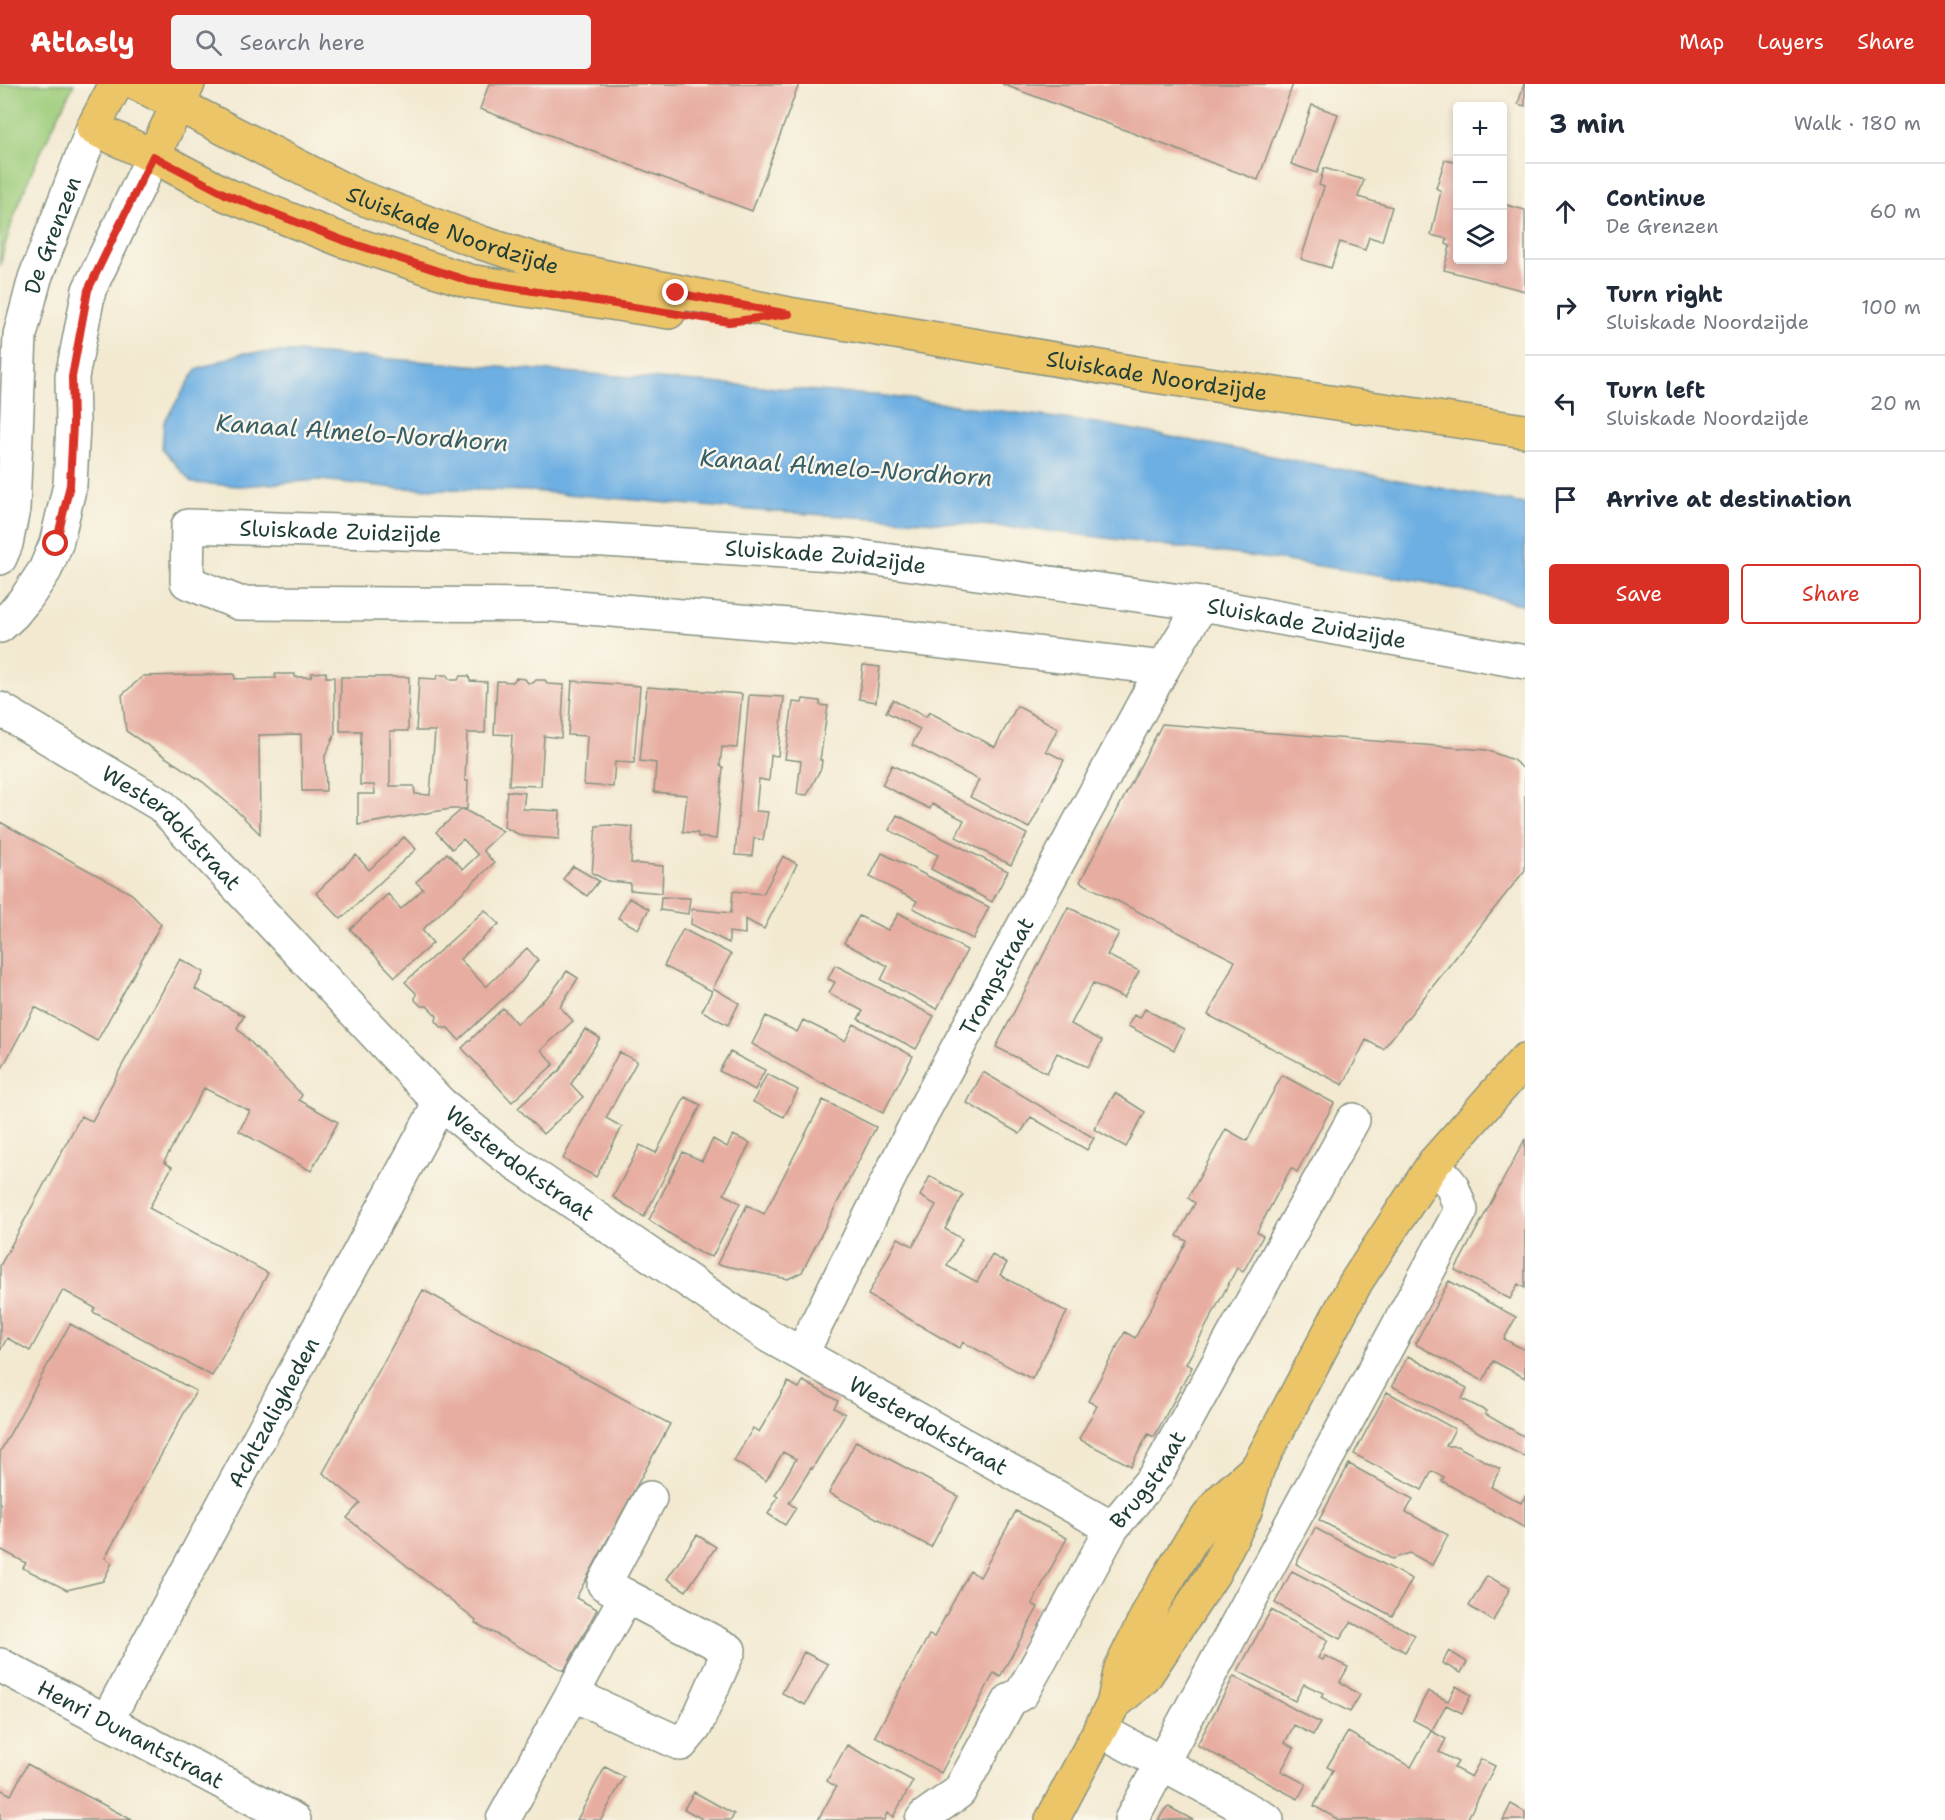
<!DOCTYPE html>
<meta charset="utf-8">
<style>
:root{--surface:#fff;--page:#f2f2f3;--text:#1f2937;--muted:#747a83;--line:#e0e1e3;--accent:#d93025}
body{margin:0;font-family:"Shantell Sans",sans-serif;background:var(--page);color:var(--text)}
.controls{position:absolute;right:18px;top:18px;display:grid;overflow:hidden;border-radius:6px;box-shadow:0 3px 9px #0003}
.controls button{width:54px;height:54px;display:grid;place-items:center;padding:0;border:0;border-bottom:2px solid var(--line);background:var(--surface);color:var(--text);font:30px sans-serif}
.stop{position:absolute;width:18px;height:18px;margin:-14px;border:4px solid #d93025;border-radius:50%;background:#fff}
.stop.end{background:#d93025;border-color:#fff;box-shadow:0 2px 6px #0008}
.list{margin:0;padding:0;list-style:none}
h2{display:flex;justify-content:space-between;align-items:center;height:78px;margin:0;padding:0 24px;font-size:26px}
h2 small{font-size:20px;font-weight:400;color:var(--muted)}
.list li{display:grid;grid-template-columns:39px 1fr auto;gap:18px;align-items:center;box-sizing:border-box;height:96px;padding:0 24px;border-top:2px solid var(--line)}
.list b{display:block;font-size:22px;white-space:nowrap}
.list p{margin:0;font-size:20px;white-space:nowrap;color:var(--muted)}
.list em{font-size:20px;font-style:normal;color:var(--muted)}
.actions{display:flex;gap:12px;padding:18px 24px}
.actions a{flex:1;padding:14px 0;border:2px solid var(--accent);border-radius:6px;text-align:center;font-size:21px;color:var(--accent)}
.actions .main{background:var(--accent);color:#fff}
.icon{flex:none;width:33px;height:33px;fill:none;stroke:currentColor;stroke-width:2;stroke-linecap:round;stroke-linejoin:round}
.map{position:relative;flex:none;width:1525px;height:1736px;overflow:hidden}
header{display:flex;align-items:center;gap:36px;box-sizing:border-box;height:84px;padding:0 30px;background:var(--accent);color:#fff}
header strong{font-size:28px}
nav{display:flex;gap:33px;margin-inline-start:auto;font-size:21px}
.search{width:420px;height:54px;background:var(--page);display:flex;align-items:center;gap:15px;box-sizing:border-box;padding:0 21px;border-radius:6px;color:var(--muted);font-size:22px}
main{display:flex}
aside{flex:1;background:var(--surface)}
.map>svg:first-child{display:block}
</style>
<header>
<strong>Atlasly</strong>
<div class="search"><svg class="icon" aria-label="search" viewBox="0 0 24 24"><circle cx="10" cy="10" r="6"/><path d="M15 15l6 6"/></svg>Search here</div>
<nav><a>Map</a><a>Layers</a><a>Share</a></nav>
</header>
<main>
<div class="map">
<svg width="1525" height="1736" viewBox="0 0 1525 1736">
<rect width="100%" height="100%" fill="#fbf7ec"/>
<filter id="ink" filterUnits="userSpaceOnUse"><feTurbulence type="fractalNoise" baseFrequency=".0167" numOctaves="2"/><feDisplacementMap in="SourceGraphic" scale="12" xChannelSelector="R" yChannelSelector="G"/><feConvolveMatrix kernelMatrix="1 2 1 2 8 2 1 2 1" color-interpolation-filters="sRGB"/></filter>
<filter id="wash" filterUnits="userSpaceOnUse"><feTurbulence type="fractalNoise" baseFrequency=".008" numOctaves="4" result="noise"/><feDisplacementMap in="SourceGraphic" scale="24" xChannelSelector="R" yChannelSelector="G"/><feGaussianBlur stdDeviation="1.35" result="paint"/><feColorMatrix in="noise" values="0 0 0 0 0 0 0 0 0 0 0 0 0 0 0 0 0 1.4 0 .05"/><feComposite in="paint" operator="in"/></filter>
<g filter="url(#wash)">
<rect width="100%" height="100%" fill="#f2e9d0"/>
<path fill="#9dcc7a" stroke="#5e8457" stroke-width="1.5" d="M 0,0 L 74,0 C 45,59 14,117 0,182 Z"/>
<path fill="#6dafe2" stroke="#46768b" stroke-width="1.5" d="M 296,268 L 885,312 L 1103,340 L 1525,420 L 1525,521 L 1425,498 L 1280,476 L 1050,447 L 971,440 L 761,427 L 531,407 L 397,404 L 320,396 L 241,402 L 192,399 L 162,365 L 164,338 L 196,286 L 242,269 Z"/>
<g id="blocks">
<path fill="#e7ada1" d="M 489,0 L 799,0 L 752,127 L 480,25 Z
M 1002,0 L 1293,0 L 1258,96 Z
M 1524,0 L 1525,0 L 1525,22 L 1518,20 Z
M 1312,21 L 1338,30 L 1317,89 L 1291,80 Z
M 1445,76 L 1458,79 L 1458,176 L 1503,176 L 1503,120 L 1525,126 L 1525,207 L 1444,186 L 1450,162 L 1446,160 L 1447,155 L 1431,151 L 1441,107 L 1436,104 Z
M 1324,84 L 1364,96 L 1358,113 L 1392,123 L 1382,157 L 1369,153 L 1365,166 L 1340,158 L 1331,184 L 1301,175 L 1324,103 L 1319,101 Z
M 863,581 L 880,583 L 876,618 L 859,615 Z
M 326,588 L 326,593 L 334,593 L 335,650 L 325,672 L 326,707 L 302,707 L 301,650 L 259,651 L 260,750 L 236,726 L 203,698 L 126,647 L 122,611 L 143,592 L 234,590 L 235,595 L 276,594 L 275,590 L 295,590 L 295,593 L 311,593 L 312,589 Z
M 438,591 L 447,591 L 449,595 L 452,596 L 458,596 L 460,592 L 469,592 L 470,597 L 487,598 L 485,649 L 467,649 L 465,697 L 468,697 L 467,725 L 463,725 L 503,747 L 483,766 L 494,779 L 422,846 L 433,859 L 395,893 L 350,845 L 388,810 L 401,825 L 423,805 L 416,798 L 447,769 L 463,785 L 478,771 L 463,755 L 452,765 L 436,748 L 462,725 L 450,725 L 358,741 L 358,710 L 375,710 L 374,701 L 360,701 L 361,647 L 340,647 L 341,593 L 409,593 L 408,647 L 390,647 L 390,702 L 414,702 L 415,710 L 430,711 L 435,647 L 416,647 L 419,594 L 436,595 Z
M 516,594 L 525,595 L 528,599 L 533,599 L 536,596 L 545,596 L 548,600 L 564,601 L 561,654 L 544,652 L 541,702 L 509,701 L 512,651 L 494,650 L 497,597 L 513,598 Z
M 572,597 L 640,602 L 634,679 L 615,678 L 613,703 L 584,701 L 587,652 L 568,651 Z
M 647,603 L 742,610 L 737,664 L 722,663 L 720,682 L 723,683 L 716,755 L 698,753 L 698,749 L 683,748 L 687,711 L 654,708 L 656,679 L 640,677 Z
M 749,611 L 784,613 L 778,672 L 771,671 L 769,697 L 759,695 L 756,727 L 768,728 L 763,756 L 754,754 L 752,772 L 735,771 Z
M 803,615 L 820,617 L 820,621 L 828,622 L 820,676 L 822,676 L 821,684 L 807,711 L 797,710 L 801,677 L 785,675 L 793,618 L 802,619 Z
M 893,616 L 926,633 L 929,628 L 995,663 L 1017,622 L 1058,644 L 1046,667 L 1064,676 L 1029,744 L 970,713 L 979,696 L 912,661 L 920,645 L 886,628 Z
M 1162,640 L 1486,666 L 1513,676 L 1525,686 L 1525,786 L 1383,965 L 1366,956 L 1343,1001 L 1208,931 L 1235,877 L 1080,798 Z
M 892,681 L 1027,750 L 1011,781 L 956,753 L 964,736 L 932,720 L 930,725 L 882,701 Z
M 507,707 L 525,709 L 523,725 L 560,727 L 559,755 L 522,752 L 504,743 Z
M 897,731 L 1008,787 L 992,818 L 931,785 L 938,771 L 889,746 Z
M 0,738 L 132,810 L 161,840 L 97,957 L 35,923 L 0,988 Z
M 611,741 L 633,743 L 631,779 L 663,782 L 662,809 L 630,806 L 630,799 L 608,797 L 592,789 L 596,742 Z
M 404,753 L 416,765 L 341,835 L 316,809 L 356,771 L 369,786 Z
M 882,769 L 989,823 L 973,855 L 913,824 L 917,817 L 870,793 Z
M 783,772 L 797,780 L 764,845 L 745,835 L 745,850 L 729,848 L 729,859 L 691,840 L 692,825 L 731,829 L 733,807 L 763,810 Z
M 573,782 L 599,797 L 587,812 L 563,795 Z
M 661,813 L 690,814 L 688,830 L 660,826 Z
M 629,814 L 649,825 L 638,845 L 618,834 Z
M 1068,823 L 1119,849 L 1107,871 L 1139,887 L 1124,914 L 1093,899 L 1082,919 L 1071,940 L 1102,957 L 1088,983 L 1057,969 L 1047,989 L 996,963 Z
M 485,826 L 499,840 L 460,875 L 486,903 L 527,864 L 538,876 L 521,898 L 459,956 L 448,944 L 442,944 L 436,937 L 437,932 L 427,922 L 421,922 L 415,916 L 416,909 L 405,898 Z
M 899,829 L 967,866 L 937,925 L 881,896 L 888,882 L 844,859 L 859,832 L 888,846 Z
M 683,845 L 731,870 L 713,904 L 739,919 L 728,941 L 702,927 L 712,907 L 664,882 Z
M 180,875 L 204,888 L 195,905 L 244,932 L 237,944 L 302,1011 L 299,1016 L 338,1038 L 311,1087 L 239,1047 L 250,1027 L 204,1004 L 164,1078 L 172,1083 L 149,1124 L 268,1189 L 212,1292 L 93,1228 L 95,1224 L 63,1206 L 30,1267 L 7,1254 L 0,1267 L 0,1182 L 81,1032 L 92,1037 Z
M 835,881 L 934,932 L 916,965 L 858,935 L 863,927 L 829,909 L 835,898 L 828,895 Z
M 567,887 L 578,894 L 560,923 L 573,937 L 541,966 L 554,980 L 512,1018 L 462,964 L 503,924 L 517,940 L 552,908 Z
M 1145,925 L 1184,946 L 1174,966 L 1128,942 L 1134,931 L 1140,934 Z
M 766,932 L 797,948 L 803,936 L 845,957 L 854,940 L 913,972 L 883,1029 L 823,999 L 822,1000 L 752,960 Z
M 585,945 L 600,954 L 571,1000 L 583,1013 L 543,1050 L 518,1024 L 560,986 Z
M 619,968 L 637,977 L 606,1034 L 622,1043 L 596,1093 L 563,1075 Z
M 730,968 L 765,986 L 755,1006 L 719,987 Z
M 983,988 L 1094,1054 L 1087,1066 L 1031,1033 L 1020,1050 L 967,1019 Z
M 767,990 L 798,1006 L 784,1033 L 753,1018 Z
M 1282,991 L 1334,1019 L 1297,1088 L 1291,1084 L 1257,1148 L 1263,1152 L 1243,1188 L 1237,1184 L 1186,1280 L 1192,1283 L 1154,1353 L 1148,1350 L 1131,1382 L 1079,1355 L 1097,1322 L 1088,1317 L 1125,1248 L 1135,1254 L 1187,1157 L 1177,1152 L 1195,1119 L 1188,1114 L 1226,1045 L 1247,1057 Z
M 1115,1009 L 1145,1028 L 1126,1063 L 1094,1045 Z
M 685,1013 L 701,1021 L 644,1133 L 613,1113 L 640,1061 L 656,1069 Z
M 823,1016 L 876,1043 L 802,1188 L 788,1195 L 717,1180 L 747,1121 L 764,1130 Z
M 733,1051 L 750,1059 L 724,1110 L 740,1119 L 712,1173 L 698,1168 L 649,1136 L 683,1068 L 702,1077 L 713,1055 L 727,1063 Z
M 1525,1055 L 1525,1204 L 1518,1200 L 1510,1215 L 1455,1186 Z
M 930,1092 L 963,1111 L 945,1145 L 962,1155 L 947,1182 L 977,1198 L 992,1171 L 1007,1179 L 1000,1191 L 1067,1228 L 1032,1295 L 963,1258 L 960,1264 L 957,1263 L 868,1211 L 898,1154 L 913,1162 L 936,1121 L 920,1112 Z
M 1449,1197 L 1516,1233 L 1504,1255 L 1525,1266 L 1525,1294 L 1493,1277 L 1483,1297 L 1415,1260 Z
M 423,1206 L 670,1340 L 576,1514 L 597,1525 L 564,1587 L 475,1539 L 476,1537 L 347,1434 L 360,1419 L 323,1389 Z
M 70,1240 L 196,1307 L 105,1474 L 112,1479 L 103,1497 L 67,1506 L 23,1484 L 26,1479 L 0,1465 L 0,1368 Z
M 1408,1272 L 1467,1304 L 1462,1315 L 1486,1327 L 1485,1330 L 1525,1353 L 1525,1373 L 1392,1302 Z
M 803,1297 L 838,1317 L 834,1324 L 845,1330 L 812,1385 L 811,1384 L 789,1419 L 796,1424 L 785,1441 L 768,1430 L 778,1413 L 775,1411 L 796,1375 L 783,1368 L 766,1397 L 734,1377 L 753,1344 L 759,1348 L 788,1298 L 799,1304 Z
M 1387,1308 L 1455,1345 L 1446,1362 L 1457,1362 L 1500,1385 L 1491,1403 L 1521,1419 L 1525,1412 L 1525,1444 L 1442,1397 L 1444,1393 L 1432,1387 L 1422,1406 L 1354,1370 Z
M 856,1357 L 958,1412 L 931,1463 L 829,1409 Z
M 1349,1380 L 1413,1415 L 1406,1428 L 1448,1451 L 1432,1481 L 1410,1469 L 1392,1475 L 1319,1436 Z
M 1016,1427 L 1067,1454 L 1032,1520 L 1038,1523 L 1037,1525 L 1000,1593 L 994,1589 L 941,1689 L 875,1652 L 929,1551 L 934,1553 L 970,1487 L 980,1493 Z
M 1315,1444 L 1412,1495 L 1392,1532 L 1296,1480 Z
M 697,1451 L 716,1463 L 686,1507 L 667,1495 Z
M 1292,1487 L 1415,1551 L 1405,1568 L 1351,1538 L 1340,1555 L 1275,1519 Z
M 1487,1492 L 1510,1504 L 1493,1537 L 1469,1522 Z
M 1271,1526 L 1328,1556 L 1318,1574 L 1323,1576 L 1325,1572 L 1348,1583 L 1340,1598 L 1360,1611 L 1350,1628 L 1321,1613 L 1323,1609 L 1304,1600 L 1295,1617 L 1238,1587 Z
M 1449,1567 L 1467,1578 L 1461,1589 L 1442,1579 Z
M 804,1568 L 828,1580 L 805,1621 L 782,1609 Z
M 1234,1592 L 1320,1639 L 1313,1651 L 1294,1641 L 1285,1659 L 1294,1664 L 1281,1687 L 1306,1700 L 1298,1715 L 1197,1661 Z
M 1456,1602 L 1471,1611 L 1462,1629 L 1446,1621 L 1432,1646 L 1413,1636 L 1428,1607 L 1448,1617 Z
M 1431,1647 L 1446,1655 L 1439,1668 L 1458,1678 L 1454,1684 L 1471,1693 L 1481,1675 L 1495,1682 L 1467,1736 L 1339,1736 L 1314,1722 L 1333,1686 L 1327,1683 L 1348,1648 L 1364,1657 L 1364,1658 L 1411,1683 Z
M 847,1661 L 913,1697 L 893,1733 L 887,1729 L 884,1736 L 818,1736 L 836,1703 L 827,1697 Z
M 27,1680 L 132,1736 L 0,1736 L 0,1705 L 11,1711 Z
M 605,1683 L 624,1693 L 602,1734 L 601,1736 L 577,1736 Z
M 694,1708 L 734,1730 L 731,1736 L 704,1736 L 684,1725 Z
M 1511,1720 L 1525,1728 L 1525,1736 L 1503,1736 Z
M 1169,1723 L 1193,1736 L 1158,1736 L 1165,1725 Z"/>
</g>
</g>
<g filter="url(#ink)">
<use href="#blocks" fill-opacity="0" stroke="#889382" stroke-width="1.5"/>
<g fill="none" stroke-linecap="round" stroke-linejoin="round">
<defs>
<g id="minor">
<path id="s1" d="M 0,474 L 6,460 L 13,425 L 20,251 L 35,194 L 93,44"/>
<path d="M 0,542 L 13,530 L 27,513 L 45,486 L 56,460 L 70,401 L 73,340 L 72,293 L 89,206 L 153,72"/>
<path id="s2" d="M 1163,584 L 824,544 L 553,521 L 239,519 L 187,498 L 188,442 L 588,455 L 848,471 L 1202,520 L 1525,578"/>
<path id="s3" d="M 0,625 L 161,721 L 440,1019 L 504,1071 L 769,1252 L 1112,1444"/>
<path id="s4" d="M 802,1269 L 912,1048 L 1163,584 L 1202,520"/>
<path d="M 626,1512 L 604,1500 L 650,1414"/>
<path id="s5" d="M 0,1581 L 294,1736"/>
<path id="s6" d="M 106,1638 L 440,1019"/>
<path d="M 1100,1646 L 1267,1736"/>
<path d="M 503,1736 L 626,1512 L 729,1566 L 695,1643 L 681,1660 L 572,1610"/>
<path id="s7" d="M 922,1736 L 925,1732 L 959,1708 L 1010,1616 L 1022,1609 L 1112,1444 L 1156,1391 L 1353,1036"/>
<path d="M 1131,1736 L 1461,1126 L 1452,1102 L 1434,1079"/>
</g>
<g id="major">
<path d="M 116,0 L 93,44 L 153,72 L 227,111 L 342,156 L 469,197 L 669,228"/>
<path id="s8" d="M 138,0 L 354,111 L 482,159 L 562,184 L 789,230 L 1148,291 L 1525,347"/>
<path d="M 153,72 L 188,0"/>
<path d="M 1113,1621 L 1144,1594 L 1213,1490 L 1245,1427 L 1258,1383 L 1356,1198 L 1434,1079 L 1525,976"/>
<path d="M 1052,1736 L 1113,1621 L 1121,1584 L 1155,1516 L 1194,1452 L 1220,1417 L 1258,1383"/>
</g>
</defs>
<use href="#minor" stroke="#889382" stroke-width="36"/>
<use href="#major" stroke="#889382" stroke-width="36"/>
<use href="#minor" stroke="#fff" stroke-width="33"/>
<use href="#major" stroke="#edc569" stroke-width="33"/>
</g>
</g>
<g fill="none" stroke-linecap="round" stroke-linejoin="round" filter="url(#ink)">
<path stroke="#d93025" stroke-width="8" d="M 56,460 L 70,401 L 73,340 L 72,293 L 88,206 L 153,72 L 227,111 L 342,156 L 469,197 L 729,238 L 789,230 L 676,209"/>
</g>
<g text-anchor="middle" stroke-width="5" stroke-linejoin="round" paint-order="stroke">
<g font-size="22" fill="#1f3d34" stroke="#fbf7ec">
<text dy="8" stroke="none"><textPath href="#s8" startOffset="348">Sluiskade Noordzijde</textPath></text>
<text dy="8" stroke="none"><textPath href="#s1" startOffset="330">De Grenzen</textPath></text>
<text dy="8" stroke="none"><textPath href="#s8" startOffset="1068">Sluiskade Noordzijde</textPath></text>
<text dy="8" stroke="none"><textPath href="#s2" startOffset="1192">Sluiskade Zuidzijde</textPath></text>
<text dy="8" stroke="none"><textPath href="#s2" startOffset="1678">Sluiskade Zuidzijde</textPath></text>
<text dy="8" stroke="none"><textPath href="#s2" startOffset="2164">Sluiskade Zuidzijde</textPath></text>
<text dy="8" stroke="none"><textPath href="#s3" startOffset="210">Westerdokstraat</textPath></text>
<text dy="8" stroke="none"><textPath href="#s4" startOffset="424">Trompstraat</textPath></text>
<text dy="8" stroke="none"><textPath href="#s3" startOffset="696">Westerdokstraat</textPath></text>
<text dy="8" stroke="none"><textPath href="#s6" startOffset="352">Achtzaligheden</textPath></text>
<text dy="8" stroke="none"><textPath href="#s3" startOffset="1182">Westerdokstraat</textPath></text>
<text dy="8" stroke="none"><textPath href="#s7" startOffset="414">Brugstraat</textPath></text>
<text dy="8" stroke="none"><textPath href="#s5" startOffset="148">Henri Dunantstraat</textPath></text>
</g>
<g font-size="24" font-style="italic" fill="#365f68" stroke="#fbf7ec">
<text transform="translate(362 349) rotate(4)" y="8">Kanaal Almelo-Nordhorn</text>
<text transform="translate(846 384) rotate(4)" y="8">Kanaal Almelo-Nordhorn</text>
</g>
</g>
</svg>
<div class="controls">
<button>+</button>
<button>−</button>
<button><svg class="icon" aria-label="layers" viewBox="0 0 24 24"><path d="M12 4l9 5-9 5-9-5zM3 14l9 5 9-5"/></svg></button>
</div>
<div class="stop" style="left:56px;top:460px"></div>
<div class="stop end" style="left:676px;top:209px"></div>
</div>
<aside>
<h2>3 min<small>Walk · 180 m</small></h2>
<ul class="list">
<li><svg class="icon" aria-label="ahead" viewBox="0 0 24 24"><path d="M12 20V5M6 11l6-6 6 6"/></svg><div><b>Continue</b><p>De Grenzen</p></div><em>60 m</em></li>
<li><svg class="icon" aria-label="right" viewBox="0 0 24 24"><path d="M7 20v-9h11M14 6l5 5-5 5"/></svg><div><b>Turn right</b><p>Sluiskade Noordzijde</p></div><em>100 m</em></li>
<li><svg class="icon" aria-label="left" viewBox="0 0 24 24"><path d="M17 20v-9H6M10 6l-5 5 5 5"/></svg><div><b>Turn left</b><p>Sluiskade Noordzijde</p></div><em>20 m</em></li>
<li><svg class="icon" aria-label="arrive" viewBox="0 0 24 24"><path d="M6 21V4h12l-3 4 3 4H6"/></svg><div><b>Arrive at destination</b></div></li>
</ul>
<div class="actions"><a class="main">Save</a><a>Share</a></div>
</aside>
</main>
